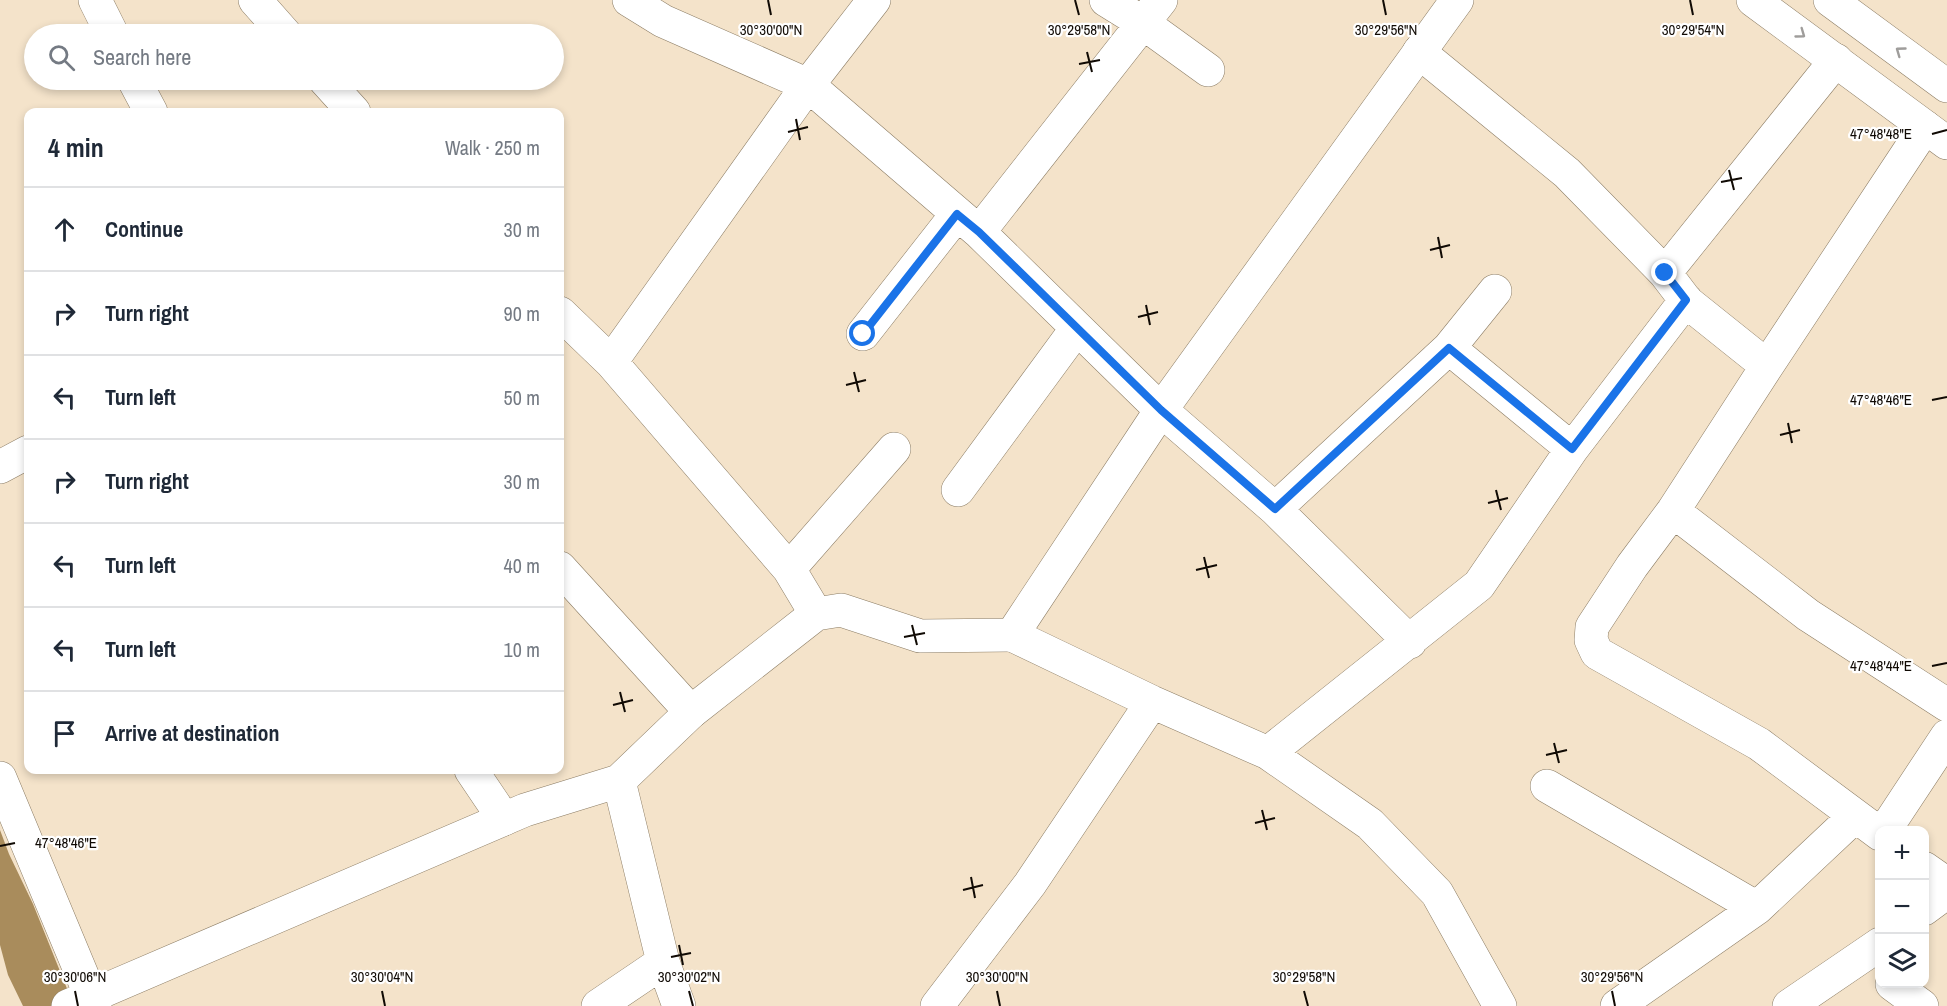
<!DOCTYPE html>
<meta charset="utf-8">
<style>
:root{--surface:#fff;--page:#f2f2f3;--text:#1f2937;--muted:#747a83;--line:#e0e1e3}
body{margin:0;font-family:"Archivo Narrow",sans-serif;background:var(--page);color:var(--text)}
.controls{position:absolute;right:18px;bottom:18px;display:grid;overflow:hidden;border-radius:12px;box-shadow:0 3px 9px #0003}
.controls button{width:54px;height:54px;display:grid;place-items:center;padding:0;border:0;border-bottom:2px solid var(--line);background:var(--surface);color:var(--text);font:30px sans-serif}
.stop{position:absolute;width:18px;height:18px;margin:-14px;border:4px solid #1a73e8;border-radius:50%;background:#fff}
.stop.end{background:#1a73e8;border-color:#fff;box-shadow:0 2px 6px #0008}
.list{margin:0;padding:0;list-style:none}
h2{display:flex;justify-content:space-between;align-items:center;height:78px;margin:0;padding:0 24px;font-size:26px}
h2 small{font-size:20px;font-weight:400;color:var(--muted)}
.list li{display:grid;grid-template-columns:39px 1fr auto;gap:18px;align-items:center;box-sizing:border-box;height:84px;padding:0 24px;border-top:2px solid var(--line)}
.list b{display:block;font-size:22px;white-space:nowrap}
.list em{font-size:20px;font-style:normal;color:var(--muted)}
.icon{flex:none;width:33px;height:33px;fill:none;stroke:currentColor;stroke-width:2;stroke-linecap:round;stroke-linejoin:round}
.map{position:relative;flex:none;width:1947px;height:1006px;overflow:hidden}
.search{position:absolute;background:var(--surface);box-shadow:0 3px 9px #0003;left:24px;top:24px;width:540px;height:66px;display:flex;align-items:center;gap:15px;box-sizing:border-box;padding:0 21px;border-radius:33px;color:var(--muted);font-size:22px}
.panel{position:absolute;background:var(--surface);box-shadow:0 3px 9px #0003;left:24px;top:108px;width:540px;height:666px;border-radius:12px}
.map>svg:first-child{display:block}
</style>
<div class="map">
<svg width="1947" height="1006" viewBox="0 0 1947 1006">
<rect width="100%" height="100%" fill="#f4e3ca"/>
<path fill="#a98c5c" d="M 0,830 L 9,854 L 33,904 L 74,1006 L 23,1006 L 8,975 L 0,945 Z"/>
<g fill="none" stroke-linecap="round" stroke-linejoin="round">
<defs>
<path id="minor" d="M 95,0 L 112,34
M 255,0 L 285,34
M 629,0 L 663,21 L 808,85 L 979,232 L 1161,410 L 1275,509 L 1410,642
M 1106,0 L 1143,23 L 1208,70
M 1419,52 L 1567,173 L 1665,273 L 1687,302 L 1767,366
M 134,80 L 151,112
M 325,80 L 354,112
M 979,232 L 1161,0
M 1665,273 L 1836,60
M 560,313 L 611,362 L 789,569 L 816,614
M 863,334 L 957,214
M 1449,348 L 1572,449
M 611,362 L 808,85 L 874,0
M 0,467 L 28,452
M 958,490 L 1077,328
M 1275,509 L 1449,348 L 1495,291
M 1673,511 L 1808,615 L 1947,705
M 560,568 L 691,712
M 789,569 L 894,449
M 1012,635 L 1152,702 L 1268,753 L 1370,824 L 1437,893 L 1500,1006
M 1268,753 L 1479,585 L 1572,449 L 1686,300
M 471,770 L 504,819
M 619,781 L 663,962 L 679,1006
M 1547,786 L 1757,908
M 1885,830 L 1947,736
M 1880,834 L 1759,744 L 1597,653 L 1591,640 L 1592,627 L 1632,566 L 1673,511 L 1767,366 L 1925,127
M 1924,868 L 1947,884
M 1924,909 L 1947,892
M 1892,984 L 1922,1006
M 598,1006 L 663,962
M 937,1006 L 1030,884 L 1152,702
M 1617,1006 L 1757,908 L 1855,816
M 1789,1006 L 1880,944"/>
<path id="tertiary" d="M 0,778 L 95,1006
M 68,1006 L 525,810 L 619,781 L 691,712 L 816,614 L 841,610 L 920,636 L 1012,635 L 1161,410 L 1457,0"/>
<path id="primary" d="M 1753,0 L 1947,143
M 1830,0 L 1947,86"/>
</defs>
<use href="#minor" stroke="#8c7d65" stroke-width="34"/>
<use href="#tertiary" stroke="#8c7d65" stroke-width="34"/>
<use href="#primary" stroke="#8c7d65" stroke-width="34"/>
<use href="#minor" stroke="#fff" stroke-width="33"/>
<use href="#tertiary" stroke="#fff" stroke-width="33"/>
<use href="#primary" stroke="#fff" stroke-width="33"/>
</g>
<defs><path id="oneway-chevron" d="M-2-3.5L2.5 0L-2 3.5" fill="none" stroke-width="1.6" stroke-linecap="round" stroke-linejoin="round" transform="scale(1.5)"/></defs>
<g stroke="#9f9d9b">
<use href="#oneway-chevron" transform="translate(1801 34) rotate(36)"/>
<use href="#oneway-chevron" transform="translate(1900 51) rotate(-144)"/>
</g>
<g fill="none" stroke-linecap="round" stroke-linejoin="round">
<path stroke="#1a73e8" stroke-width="8" d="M 863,334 L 957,214 L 979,232 L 1161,410 L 1275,509 L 1449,348 L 1572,449 L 1686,300 L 1665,273"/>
</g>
<path fill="none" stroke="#100a04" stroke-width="2" d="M 768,0 L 771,15M 1075,0 L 1079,15M 1383,0 L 1386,15M 1690,0 L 1693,15M 1087,52 L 1092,72M 1079,64 L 1100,60M 796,119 L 800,140M 788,132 L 808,127M 1932,134 L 1947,130M 1729,170 L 1734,190M 1721,182 L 1742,178M 1438,237 L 1442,258M 1430,250 L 1450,245M 1146,305 L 1150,325M 1138,317 L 1158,312M 854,372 L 859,392M 846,385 L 866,380M 1932,400 L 1947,397M 1788,423 L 1792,443M 1780,435 L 1800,430M 1496,490 L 1501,510M 1488,503 L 1508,498M 1204,557 L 1209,578M 1196,570 L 1217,565M 912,625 L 917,645M 904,637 L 925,633M 1932,666 L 1947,663M 620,692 L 625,712M 613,705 L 633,700M 1554,743 L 1559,763M 1546,755 L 1567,750M 1262,810 L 1267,830M 1255,823 L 1275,818M 0,846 L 15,843M 971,877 L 975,898M 963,890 L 983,885M 679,945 L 683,965M 671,957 L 691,953M 75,991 L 78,1006M 382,991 L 385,1006M 689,991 L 693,1006M 997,991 L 1000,1006M 1304,991 L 1308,1006M 1612,991 L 1615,1006"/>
<g font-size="15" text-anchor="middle" fill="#100a04" stroke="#fff" stroke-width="4.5" stroke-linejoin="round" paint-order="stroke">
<text x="771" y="35">30°30'00"N</text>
<text x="1079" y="35">30°29'58"N</text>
<text x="1386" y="35">30°29'56"N</text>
<text x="1693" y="35">30°29'54"N</text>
<text x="1881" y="139">47°48'48"E</text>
<text x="1881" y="405">47°48'46"E</text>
<text x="1881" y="671">47°48'44"E</text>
<text x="66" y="848">47°48'46"E</text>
<text x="75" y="982">30°30'06"N</text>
<text x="382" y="982">30°30'04"N</text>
<text x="689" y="982">30°30'02"N</text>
<text x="997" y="982">30°30'00"N</text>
<text x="1304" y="982">30°29'58"N</text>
<text x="1612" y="982">30°29'56"N</text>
</g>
</svg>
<div class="controls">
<button>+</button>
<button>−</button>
<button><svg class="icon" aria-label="layers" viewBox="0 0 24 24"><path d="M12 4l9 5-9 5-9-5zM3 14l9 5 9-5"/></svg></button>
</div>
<div class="stop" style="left:863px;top:334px"></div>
<div class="stop end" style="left:1665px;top:273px"></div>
<div class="search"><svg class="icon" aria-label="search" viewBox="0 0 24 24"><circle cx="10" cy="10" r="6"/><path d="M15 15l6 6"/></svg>Search here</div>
<section class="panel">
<h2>4 min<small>Walk · 250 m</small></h2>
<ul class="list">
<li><svg class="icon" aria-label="ahead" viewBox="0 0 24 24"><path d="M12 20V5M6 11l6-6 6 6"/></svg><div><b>Continue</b></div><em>30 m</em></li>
<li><svg class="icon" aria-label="right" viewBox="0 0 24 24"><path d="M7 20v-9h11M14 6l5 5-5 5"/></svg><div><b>Turn right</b></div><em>90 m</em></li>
<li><svg class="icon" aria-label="left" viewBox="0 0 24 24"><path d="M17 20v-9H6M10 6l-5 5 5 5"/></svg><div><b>Turn left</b></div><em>50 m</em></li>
<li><svg class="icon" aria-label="right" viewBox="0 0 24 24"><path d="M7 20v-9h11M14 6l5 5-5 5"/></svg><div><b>Turn right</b></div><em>30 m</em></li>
<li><svg class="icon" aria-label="left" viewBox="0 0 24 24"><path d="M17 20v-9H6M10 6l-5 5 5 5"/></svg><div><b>Turn left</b></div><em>40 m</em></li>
<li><svg class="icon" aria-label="left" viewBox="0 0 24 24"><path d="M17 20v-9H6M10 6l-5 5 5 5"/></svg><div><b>Turn left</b></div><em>10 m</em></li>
<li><svg class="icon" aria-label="arrive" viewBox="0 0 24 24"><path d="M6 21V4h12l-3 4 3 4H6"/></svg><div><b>Arrive at destination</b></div></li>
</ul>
</section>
</div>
